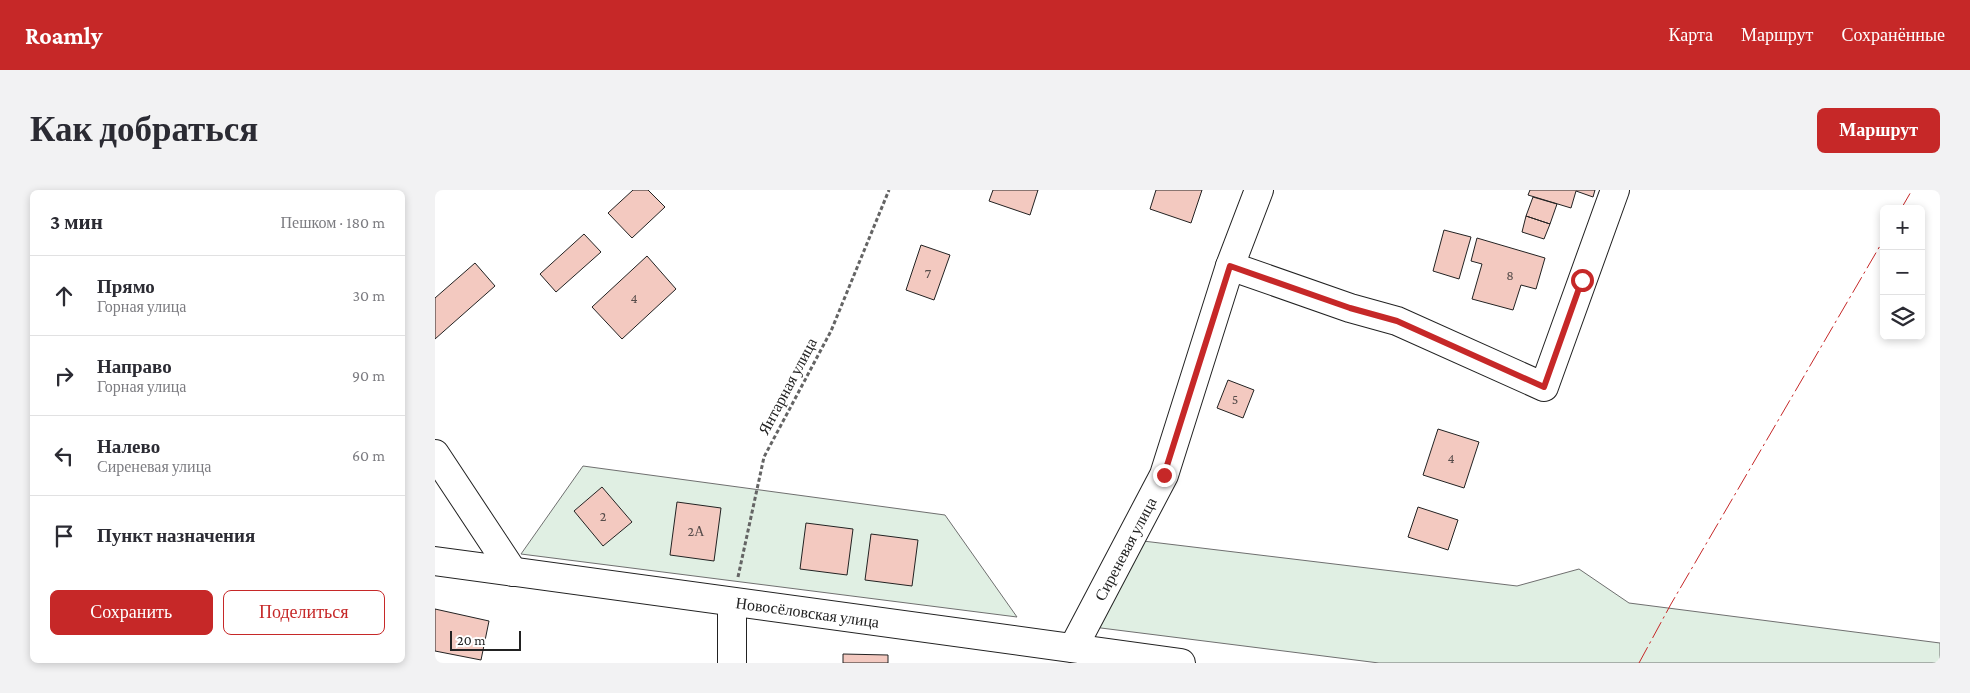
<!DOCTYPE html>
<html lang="ru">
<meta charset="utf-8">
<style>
:root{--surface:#fff;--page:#f2f2f3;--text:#2b2b33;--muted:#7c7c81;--line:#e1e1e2;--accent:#c62828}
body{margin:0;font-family:"Crimson Pro",serif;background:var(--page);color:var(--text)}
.controls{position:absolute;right:15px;top:15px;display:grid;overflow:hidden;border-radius:8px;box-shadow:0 2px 8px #0003}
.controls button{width:45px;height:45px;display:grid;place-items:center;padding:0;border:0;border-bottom:1px solid var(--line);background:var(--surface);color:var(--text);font:25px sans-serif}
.scale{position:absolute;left:15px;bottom:12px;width:71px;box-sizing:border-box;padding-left:5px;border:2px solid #222;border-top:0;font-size:14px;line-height:18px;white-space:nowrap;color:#222;-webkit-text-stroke:4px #fff;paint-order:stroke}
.stop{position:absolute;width:15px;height:15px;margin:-11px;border:4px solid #c62828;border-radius:50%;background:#fff}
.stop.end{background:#c62828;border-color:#fff;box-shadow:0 1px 5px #0008}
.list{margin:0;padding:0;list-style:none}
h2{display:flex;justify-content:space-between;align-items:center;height:65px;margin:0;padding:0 20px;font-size:21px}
h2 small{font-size:16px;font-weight:400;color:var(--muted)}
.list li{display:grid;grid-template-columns:32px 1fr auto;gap:15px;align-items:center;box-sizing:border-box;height:80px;padding:0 20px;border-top:1px solid var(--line)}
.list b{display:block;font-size:19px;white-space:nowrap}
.list p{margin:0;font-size:16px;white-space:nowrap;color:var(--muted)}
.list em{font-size:16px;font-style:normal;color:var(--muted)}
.actions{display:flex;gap:10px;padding:15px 20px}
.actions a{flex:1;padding:11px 0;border:1px solid var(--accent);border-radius:8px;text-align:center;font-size:18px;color:var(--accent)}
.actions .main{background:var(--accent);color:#fff}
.icon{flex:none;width:28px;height:28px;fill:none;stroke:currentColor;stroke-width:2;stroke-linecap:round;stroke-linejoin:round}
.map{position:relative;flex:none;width:1505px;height:473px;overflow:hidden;border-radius:8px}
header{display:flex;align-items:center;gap:30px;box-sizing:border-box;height:70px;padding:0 25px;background:var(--accent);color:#fff}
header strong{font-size:24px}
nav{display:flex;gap:28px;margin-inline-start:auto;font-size:18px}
.intro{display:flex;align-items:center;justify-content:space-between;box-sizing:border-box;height:120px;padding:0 30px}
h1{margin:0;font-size:35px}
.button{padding:12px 22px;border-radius:8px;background:var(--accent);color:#fff;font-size:18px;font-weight:700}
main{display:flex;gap:30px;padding:0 30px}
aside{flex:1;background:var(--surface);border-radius:8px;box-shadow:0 2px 8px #0003}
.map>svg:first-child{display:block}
</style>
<header>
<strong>Roamly</strong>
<nav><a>Карта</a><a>Маршрут</a><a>Сохранённые</a></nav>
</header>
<div class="intro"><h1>Как добраться</h1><a class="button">Маршрут</a></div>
<main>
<aside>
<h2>3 мин<small>Пешком · 180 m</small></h2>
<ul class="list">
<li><svg class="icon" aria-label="ahead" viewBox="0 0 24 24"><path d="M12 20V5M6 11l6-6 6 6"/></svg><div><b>Прямо</b><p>Горная улица</p></div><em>30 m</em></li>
<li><svg class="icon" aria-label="right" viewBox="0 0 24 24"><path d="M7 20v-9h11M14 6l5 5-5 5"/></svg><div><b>Направо</b><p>Горная улица</p></div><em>90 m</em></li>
<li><svg class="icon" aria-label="left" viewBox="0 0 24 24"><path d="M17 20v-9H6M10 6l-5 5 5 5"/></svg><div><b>Налево</b><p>Сиреневая улица</p></div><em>60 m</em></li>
<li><svg class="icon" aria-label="arrive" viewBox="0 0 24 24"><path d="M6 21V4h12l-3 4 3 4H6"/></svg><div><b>Пункт назначения</b></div></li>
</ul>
<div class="actions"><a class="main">Сохранить</a><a>Поделиться</a></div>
</aside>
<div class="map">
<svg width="1505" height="473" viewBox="0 0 1505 473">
<rect width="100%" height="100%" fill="#fff"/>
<path fill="#e0efe3" stroke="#6f6f6f" d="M 148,276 L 510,325 L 582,427 L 86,364 Z
M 708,351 L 1082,396 L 1144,379 L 1194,413 L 1505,453 L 1505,473 L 944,473 L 658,437 Z"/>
<path fill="#f3c9c0" stroke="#222" d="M 198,0 L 213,0 L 230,17 L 197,48 L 173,23 Z
M 558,0 L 603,0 L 595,25 L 554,11 Z
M 721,0 L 767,0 L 756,33 L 715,19 Z
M 1095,0 L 1160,0 L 1158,7 L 1141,1 L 1136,18 L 1093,5 Z
M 1098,7 L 1122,14 L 1115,34 L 1091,26 Z
M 1091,26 L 1115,34 L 1109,49 L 1087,42 Z
M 1009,40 L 1036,47 L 1024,89 L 998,81 Z
M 149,44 L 166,62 L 121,102 L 105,84 Z
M 1042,48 L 1110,68 L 1101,99 L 1086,95 L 1078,120 L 1037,109 L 1047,74 L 1036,71 Z
M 486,55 L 515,65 L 499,110 L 471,100 Z
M 212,66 L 241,99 L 187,149 L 157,117 Z
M 40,73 L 60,96 L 0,149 L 0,108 Z
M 793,190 L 819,200 L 808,228 L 782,218 Z
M 1003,239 L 1044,252 L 1029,298 L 988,285 Z
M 167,297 L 197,332 L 168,356 L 139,321 Z
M 242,312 L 286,318 L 279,371 L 235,365 Z
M 983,317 L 1023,330 L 1013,360 L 973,347 Z
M 371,333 L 418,339 L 412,385 L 365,379 Z
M 436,344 L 483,350 L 477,396 L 430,390 Z
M 0,419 L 54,431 L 46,470 L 0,461 Z
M 408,464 L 453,465 L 453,473 L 408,473 Z"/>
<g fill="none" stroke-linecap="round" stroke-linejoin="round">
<defs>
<g id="minor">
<path d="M 795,76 L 915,118 L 962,131 L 1109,197 L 1180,0"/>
<path d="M 0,264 L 78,382"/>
<path id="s1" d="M 0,371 L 746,473"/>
<path id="s2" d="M 638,458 L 729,285 L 795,76 L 824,0"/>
<path d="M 297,473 L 297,412"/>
</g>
</defs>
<use href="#minor" stroke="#222" stroke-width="30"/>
<path stroke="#646464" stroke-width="3" stroke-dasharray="4 2.5" stroke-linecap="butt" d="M 303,387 L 329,267 L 396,141 L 454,0"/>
<use href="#minor" stroke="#fff" stroke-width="28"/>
<path stroke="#c62828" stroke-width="1" stroke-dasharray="18 4 2.5 4" stroke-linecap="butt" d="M 1466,19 L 1477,0
M 1204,473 L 1236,414 L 1449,49"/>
</g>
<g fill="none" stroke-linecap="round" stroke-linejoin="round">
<path stroke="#c62828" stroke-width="6" d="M 729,285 L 795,76 L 915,118 L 962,131 L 1109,197 L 1147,90"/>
</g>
<g text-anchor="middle" stroke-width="4" stroke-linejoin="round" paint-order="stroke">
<g font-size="14" fill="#564c4a">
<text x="493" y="88">7</text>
<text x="1075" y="90">8</text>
<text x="199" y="113">4</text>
<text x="800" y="214">5</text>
<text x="1016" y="273">4</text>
<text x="168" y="331">2</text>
<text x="261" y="346">2А</text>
</g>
<g font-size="16" fill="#222" stroke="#fff">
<text transform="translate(352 196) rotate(-62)" y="6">Янтарная улица</text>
<text dy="6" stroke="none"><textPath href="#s2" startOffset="112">Сиреневая улица</textPath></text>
<text dy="6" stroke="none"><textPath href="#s1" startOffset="376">Новосёловская улица</textPath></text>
</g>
</g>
</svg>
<div class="controls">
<button>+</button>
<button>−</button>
<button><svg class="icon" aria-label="layers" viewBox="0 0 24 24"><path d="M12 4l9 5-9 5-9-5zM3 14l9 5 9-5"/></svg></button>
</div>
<div class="scale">20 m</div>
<div class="stop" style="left:1147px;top:90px"></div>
<div class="stop end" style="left:729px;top:285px"></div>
</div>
</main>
